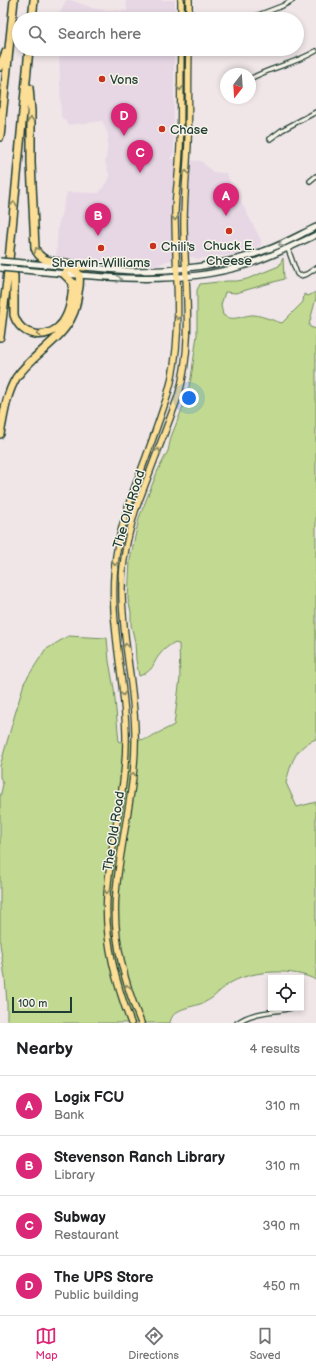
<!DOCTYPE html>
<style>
:root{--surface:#fff;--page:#f2f2f2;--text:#202124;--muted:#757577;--line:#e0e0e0;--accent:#db2777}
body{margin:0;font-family:"Balsamiq Sans",sans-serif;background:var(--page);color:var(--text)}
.controls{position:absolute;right:12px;bottom:12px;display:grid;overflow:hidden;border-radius:0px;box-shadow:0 2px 6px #0003}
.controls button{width:36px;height:36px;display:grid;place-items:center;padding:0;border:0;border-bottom:1px solid var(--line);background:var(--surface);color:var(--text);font:20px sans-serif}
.compass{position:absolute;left:220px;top:68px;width:36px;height:36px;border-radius:50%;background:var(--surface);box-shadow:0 2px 6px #0003;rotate:197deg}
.scale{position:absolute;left:12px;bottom:10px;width:60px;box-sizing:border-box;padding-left:4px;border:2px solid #1f3d34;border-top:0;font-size:11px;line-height:14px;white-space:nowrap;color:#1f3d34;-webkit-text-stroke:3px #f7f3e8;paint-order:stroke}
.you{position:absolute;left:189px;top:398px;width:14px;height:14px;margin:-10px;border:3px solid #fff;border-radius:50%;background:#1a73e8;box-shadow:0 0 0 6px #1a73e833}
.badge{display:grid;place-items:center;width:26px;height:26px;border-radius:50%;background:var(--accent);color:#fff;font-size:13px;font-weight:700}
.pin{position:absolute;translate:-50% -33px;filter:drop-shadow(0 1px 2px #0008)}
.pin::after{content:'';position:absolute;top:21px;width:14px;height:12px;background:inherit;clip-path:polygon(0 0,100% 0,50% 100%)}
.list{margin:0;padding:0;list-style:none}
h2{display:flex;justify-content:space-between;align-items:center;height:52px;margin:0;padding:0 16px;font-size:17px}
h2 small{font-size:13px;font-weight:400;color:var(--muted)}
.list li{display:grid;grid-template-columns:26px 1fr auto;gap:12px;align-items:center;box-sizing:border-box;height:60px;padding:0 16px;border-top:1px solid var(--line)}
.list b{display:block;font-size:15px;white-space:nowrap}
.list p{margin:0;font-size:13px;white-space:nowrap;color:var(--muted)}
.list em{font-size:13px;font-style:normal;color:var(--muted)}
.icon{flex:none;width:22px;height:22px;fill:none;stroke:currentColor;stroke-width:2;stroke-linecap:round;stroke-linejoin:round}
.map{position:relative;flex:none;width:316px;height:1023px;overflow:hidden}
.search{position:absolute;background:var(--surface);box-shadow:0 2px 6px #0003;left:12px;right:12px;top:12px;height:44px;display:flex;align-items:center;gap:10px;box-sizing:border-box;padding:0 14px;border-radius:22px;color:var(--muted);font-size:15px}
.sheet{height:292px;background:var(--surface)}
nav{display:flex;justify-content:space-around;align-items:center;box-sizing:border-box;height:56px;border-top:1px solid var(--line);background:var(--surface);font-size:11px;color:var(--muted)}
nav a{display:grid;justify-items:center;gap:2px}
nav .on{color:var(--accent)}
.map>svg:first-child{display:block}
</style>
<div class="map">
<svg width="316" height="1023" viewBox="0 0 316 1023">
<rect width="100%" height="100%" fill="#f0e6e7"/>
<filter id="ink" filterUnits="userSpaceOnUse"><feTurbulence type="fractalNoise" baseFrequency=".025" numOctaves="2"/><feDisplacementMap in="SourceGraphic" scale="8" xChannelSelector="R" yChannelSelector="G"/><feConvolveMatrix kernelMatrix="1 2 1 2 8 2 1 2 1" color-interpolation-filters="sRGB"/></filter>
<g filter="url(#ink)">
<path fill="#e7d7e5" d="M 66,0 L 71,0 L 95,9 L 127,11 L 126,0 L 175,0 L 175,19 L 59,19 L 59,15 Z
M 59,49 L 174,49 L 174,152 L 170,159 L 201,161 L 213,172 L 226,173 L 261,240 L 261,245 L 239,254 L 198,259 L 192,257 L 167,261 L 158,265 L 115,265 L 110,261 L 101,261 L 96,263 L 56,258 L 58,226 L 67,192 L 99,193 L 110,177 L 105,162 L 107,151 L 108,134 L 102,121 L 69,125 L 61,116 Z"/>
<path fill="#c1d990" stroke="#708b62" d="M 283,258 L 284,279 L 236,293 L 225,292 L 221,305 L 223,315 C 232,322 241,316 251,315 C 258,314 274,321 282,323 L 303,302 L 304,294 L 308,296 L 316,292 L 316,298 L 309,325 L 310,327 L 316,329 L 316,739 C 295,747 291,763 286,783 L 297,807 L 316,802 L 316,980 C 294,968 254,970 232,982 C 222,987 215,998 205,1002 C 193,1008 172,1007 170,1023 L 7,1023 L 7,1004 L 5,978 L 0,944 L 0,798 L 3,784 L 0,777 L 0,766 L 24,683 L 45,650 L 68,636 L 107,638 L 109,661 L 114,689 L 119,742 L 146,739 L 174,725 L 180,678 L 179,644 L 173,643 C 169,646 164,649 161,653 C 151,664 156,670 139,676 L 136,660 L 135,642 L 131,625 L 131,612 L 128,599 L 130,560 L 139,518 L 158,470 L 168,451 L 171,437 L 186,399 L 191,378 L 197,335 L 197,290 L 200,284 L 227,281 L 237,281 L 247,279 L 279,266 Z"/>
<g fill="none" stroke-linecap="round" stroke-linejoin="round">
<defs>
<path id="minor" d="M 248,19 L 282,6 L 293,0
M 250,79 C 271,67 295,64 316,51
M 270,139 L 282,130 L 316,112
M 310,181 L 316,176
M 288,249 L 297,274 L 300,276 L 307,274 L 316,268
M 237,1023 C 253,1011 272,1013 291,1008"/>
<path id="secondary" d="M 24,263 L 71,267
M 81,267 C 98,268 115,270 132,271 C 179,271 228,265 272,248 C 287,242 301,234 316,227
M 23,270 C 98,277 173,287 246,265 C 270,257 293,246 316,235"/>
<path id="primary" d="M 181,19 L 181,0
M 189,19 L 189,0
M 131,1023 C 115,982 104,939 107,895 C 110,841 127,789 126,735 C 125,675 107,616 116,556 C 120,528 129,502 139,476 C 149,450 158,424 167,397 C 185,337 175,275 175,213 C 175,197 178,181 179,164 C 182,126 180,87 181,49
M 141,1023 C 124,982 112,938 116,893 C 120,839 137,786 135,731 C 134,682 121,634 122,586 C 122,560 128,536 135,511 L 178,397 C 195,340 184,280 184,222 C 184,196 187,169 188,143 C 189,112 188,80 189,49"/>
<path id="motorway" d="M 32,19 L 34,0
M 0,67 L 6,52
M 29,88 L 31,111 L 31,163 L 35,248 C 40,262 52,261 65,263 C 71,264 77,266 84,267
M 0,137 L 14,0
M 11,264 L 14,276 L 14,315 C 21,338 49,341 63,322 C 71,310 72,296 73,283 L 64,274
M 0,337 L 7,281 L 29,49
M 0,434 C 4,415 6,395 16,378 C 32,354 62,341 73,314 C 77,306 77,296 79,287 C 80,274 81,272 67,268"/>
</defs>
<use href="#minor" stroke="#1f3d34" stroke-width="6"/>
<use href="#secondary" stroke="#1f3d34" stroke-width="8"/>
<use href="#primary" stroke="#1f3d34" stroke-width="8"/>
<use href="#motorway" stroke="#1f3d34" stroke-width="10"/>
<use href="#minor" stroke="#f7f3e8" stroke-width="3.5"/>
<use href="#secondary" stroke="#f7f3e8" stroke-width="5"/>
<use href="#primary" stroke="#fcde96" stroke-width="5.5"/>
<use href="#motorway" stroke="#fcde96" stroke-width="7"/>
<defs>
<path id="secondary-bridge" d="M 0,261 L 24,263
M 0,268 L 23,270"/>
</defs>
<use href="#secondary-bridge" stroke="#1f3d34" stroke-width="8" stroke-linecap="butt"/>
<use href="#secondary-bridge" stroke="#f7f3e8" stroke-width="5"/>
</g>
<defs><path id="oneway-chevron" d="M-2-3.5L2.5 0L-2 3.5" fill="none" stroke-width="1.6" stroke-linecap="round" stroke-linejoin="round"/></defs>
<g stroke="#828560">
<use href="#oneway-chevron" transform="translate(180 88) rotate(90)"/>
<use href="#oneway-chevron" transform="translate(31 120) rotate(-89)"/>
<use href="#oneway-chevron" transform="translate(186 173) rotate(-86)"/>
<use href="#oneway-chevron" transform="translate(14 204) rotate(-85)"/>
<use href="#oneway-chevron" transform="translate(175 218) rotate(89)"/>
<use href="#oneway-chevron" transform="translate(37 250) rotate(-115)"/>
<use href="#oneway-chevron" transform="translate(178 317) rotate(90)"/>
<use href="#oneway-chevron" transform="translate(39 334) rotate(-180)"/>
<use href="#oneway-chevron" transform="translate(158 451) rotate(-70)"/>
<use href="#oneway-chevron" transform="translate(115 563) rotate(97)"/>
<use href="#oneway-chevron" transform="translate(126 646) rotate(-97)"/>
<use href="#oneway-chevron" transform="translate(123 693) rotate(83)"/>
<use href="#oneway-chevron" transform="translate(133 775) rotate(-82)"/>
<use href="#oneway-chevron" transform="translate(107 891) rotate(94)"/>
<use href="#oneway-chevron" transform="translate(127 987) rotate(-106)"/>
</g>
<g stroke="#8b988e">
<use href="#oneway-chevron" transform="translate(281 244) rotate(155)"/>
<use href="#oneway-chevron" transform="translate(119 279) rotate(4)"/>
</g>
</g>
<g fill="#c8321e" stroke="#f7f3e8" stroke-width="1.5">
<circle cx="102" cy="79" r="4"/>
<circle cx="162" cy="129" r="4"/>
<circle cx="229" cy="231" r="4"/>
<circle cx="153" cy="246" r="4"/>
<circle cx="101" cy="248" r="4"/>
</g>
<g text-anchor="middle" stroke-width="3" stroke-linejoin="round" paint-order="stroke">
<g font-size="13" fill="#1f3d34" stroke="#f7f3e8" text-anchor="start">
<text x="110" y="84">Vons</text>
<text x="170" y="134">Chase</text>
<text x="229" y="250" text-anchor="middle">Chuck E.<tspan x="229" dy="15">Cheese</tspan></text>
<text x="161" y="251">Chili's</text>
<text x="101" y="267" text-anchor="middle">Sherwin-Williams</text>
</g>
<g font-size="13" fill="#1f3d34" stroke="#f7f3e8">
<text transform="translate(128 509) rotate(-73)" y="5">The Old Road</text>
<text transform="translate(113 831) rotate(-81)" y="5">The Old Road</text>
</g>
</g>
</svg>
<div class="controls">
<button><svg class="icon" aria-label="locate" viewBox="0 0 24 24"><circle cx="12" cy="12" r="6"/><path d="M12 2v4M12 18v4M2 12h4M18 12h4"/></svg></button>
</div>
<svg class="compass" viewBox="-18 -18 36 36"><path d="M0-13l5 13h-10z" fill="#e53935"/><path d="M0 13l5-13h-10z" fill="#757577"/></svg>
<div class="scale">100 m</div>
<div class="you"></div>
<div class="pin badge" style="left:226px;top:216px">A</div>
<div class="pin badge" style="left:98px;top:236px">B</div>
<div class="pin badge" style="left:140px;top:173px">C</div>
<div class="pin badge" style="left:124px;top:136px">D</div>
<div class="search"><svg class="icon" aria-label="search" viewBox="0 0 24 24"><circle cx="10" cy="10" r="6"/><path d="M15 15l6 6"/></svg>Search here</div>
</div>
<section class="sheet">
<h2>Nearby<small>4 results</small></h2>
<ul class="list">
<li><span class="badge">A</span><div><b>Logix FCU</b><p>Bank</p></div><em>310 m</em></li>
<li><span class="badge">B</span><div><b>Stevenson Ranch Library</b><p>Library</p></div><em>310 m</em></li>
<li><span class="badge">C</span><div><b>Subway</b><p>Restaurant</p></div><em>390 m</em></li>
<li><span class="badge">D</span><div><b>The UPS Store</b><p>Public building</p></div><em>450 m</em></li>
</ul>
</section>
<nav>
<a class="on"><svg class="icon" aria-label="map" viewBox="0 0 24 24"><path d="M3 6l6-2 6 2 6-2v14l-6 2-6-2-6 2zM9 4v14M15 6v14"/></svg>Map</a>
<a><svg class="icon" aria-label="directions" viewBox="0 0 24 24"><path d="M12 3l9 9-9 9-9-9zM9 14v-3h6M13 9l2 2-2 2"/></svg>Directions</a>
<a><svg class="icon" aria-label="saved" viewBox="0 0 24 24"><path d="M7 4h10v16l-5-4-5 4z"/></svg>Saved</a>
</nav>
